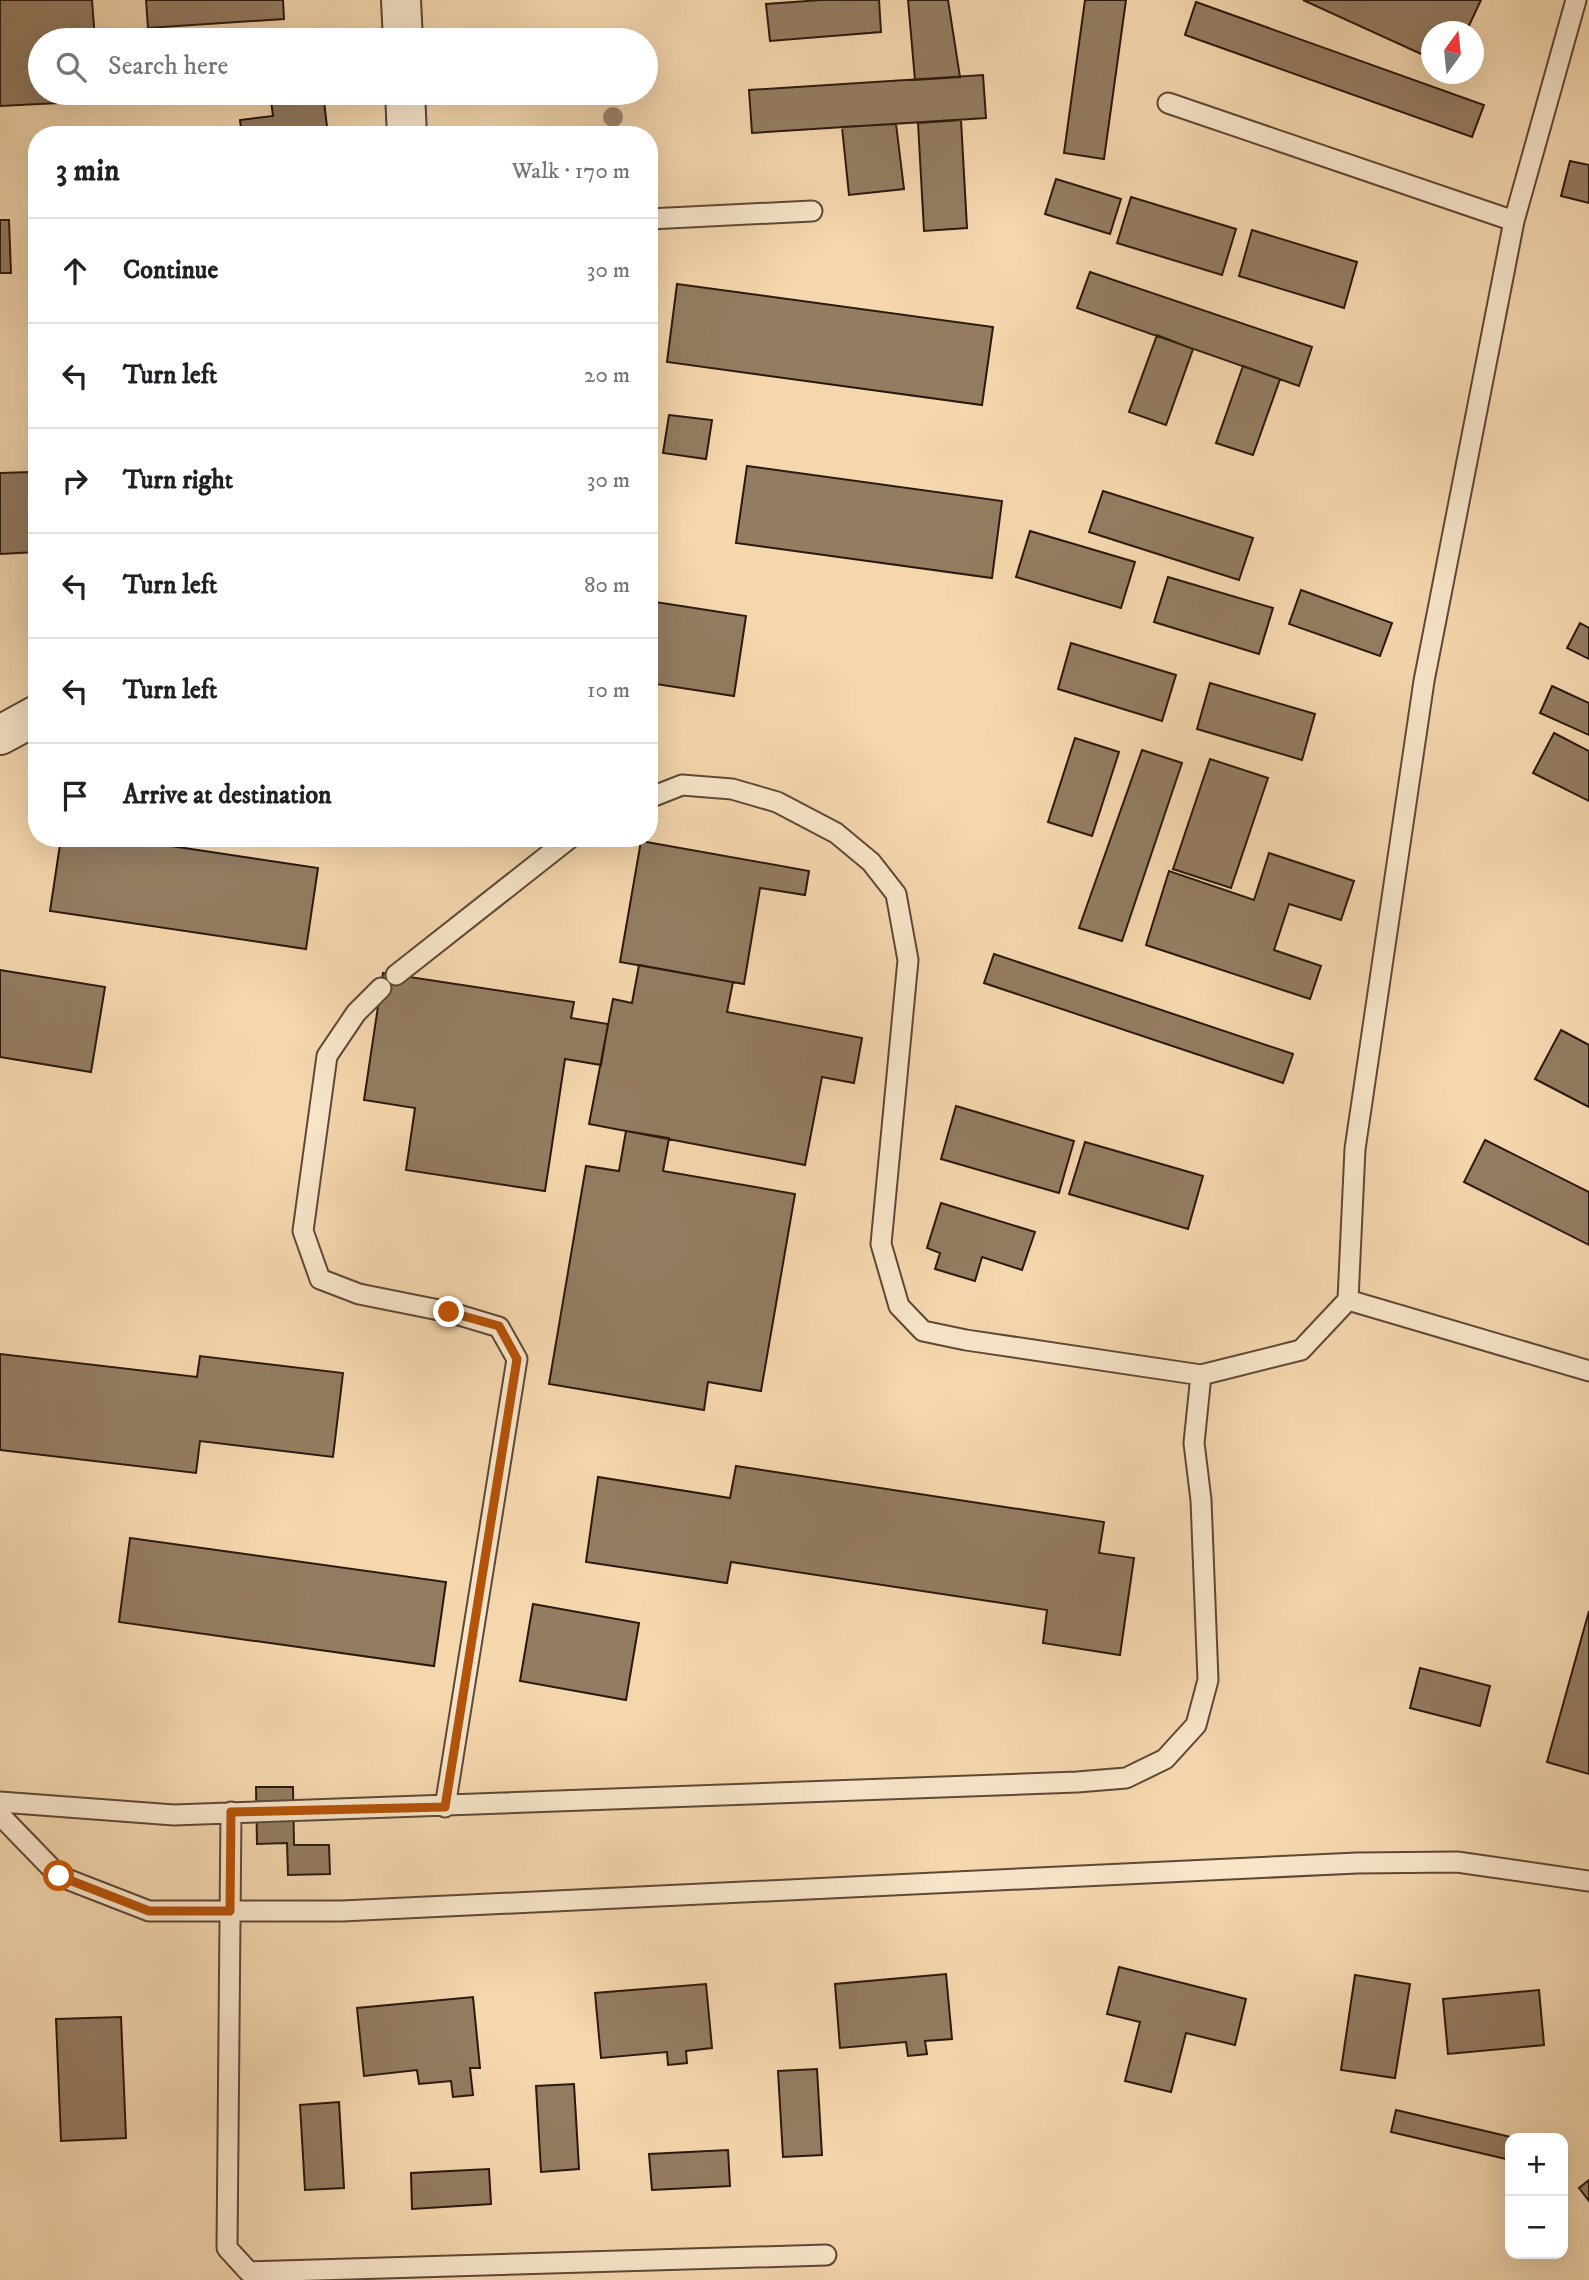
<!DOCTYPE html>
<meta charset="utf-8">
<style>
:root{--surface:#fff;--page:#f6f6f6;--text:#202124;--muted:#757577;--line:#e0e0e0}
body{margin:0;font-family:"IM FELL DW Pica",serif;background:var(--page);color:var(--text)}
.controls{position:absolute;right:21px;bottom:21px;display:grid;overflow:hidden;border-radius:14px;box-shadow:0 7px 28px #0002}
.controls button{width:63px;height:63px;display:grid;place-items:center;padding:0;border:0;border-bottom:2px solid var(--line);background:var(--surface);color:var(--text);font:35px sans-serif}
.compass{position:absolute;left:1421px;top:21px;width:63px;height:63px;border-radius:50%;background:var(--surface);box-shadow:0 7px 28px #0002;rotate:15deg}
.stop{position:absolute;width:21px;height:21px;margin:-16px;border:5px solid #b45309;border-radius:50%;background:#fff}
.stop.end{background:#b45309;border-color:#fff;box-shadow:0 2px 7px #0008}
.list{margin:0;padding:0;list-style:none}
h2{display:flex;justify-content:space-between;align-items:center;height:91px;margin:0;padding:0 28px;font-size:30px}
h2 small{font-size:23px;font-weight:400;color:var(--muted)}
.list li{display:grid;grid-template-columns:46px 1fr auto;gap:21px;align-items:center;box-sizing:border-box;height:105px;padding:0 28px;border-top:2px solid var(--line)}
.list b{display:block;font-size:26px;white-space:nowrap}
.list em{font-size:23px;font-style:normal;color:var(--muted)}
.icon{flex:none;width:38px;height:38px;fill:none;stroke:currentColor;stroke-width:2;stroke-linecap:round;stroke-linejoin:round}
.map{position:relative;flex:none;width:1589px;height:2280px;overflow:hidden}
.search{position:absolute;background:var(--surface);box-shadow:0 7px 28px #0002;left:28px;top:28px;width:630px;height:77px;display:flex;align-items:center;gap:18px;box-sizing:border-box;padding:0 24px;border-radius:38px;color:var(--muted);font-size:26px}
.panel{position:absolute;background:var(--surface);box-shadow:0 7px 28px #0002;left:28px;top:126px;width:630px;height:721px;border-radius:28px}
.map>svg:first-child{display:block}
</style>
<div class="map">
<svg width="1589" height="2280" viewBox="0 0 1589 2280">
<rect width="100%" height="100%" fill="#f5d7ae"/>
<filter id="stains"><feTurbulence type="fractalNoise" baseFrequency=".00286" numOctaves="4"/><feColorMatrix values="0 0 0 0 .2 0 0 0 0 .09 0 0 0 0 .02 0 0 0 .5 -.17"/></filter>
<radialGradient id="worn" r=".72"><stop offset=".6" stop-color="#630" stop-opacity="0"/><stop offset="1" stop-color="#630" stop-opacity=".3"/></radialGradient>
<path fill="#947c62" stroke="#2a190f" stroke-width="2" d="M 0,0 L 92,0 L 95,40 L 40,40 L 40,93 L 98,93 L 98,101 L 0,106 Z
M 146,0 L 283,0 L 284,19 L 148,28 Z
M 821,0 L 879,0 L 881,32 L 770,41 L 766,4 Z
M 908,0 L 948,0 L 960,77 L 915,80 Z
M 1085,0 L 1126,0 L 1104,159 L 1064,153 Z
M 1303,0 L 1481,0 L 1466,32 L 1432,32 L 1432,59 Z
M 1196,2 L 1484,105 L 1472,137 L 1185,35 Z
M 983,75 L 986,118 L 752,133 L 749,90 Z
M 270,93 L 323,93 L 328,135 L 242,135 L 240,120 L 273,116 Z
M 961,120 L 967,228 L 924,231 L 918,123 Z
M 896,124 L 904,189 L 849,195 L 842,127 Z
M 1570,161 L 1589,165 L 1589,203 L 1561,196 Z
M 1056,179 L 1121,199 L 1110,234 L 1045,214 Z
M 1131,197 L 1236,229 L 1222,275 L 1117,243 Z
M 0,220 L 9,220 L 11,273 L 0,273 Z
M 1252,230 L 1357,262 L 1344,308 L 1239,276 Z
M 1090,272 L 1312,347 L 1299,386 L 1077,308 Z
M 677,284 L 993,327 L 982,405 L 667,362 Z
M 1157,335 L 1193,349 L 1166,425 L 1129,412 Z
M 1243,366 L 1280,379 L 1253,455 L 1216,443 Z
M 669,415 L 712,420 L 706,459 L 663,453 Z
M 747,466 L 1002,501 L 992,578 L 736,543 Z
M 31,472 L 36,552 L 0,554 L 0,473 Z
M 1103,491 L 1253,538 L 1239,580 L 1089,532 Z
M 1030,531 L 1135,562 L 1121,608 L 1016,577 Z
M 1168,577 L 1273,608 L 1259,654 L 1154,622 Z
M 1301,590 L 1392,623 L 1380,656 L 1289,624 Z
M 649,601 L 746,616 L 734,696 L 649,683 Z
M 1580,623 L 1589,628 L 1589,659 L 1567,648 Z
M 1071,643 L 1176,675 L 1162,721 L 1058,689 Z
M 1210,683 L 1315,714 L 1302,760 L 1197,729 Z
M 1552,686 L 1589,703 L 1589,735 L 1540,713 Z
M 1554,733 L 1589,751 L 1589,801 L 1533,773 Z
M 1075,738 L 1119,752 L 1092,836 L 1048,822 Z
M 1142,750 L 1182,763 L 1122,941 L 1079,928 Z
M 1210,759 L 1268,778 L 1231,888 L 1173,869 Z
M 61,838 L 118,838 L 318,868 L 306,949 L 50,911 Z
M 641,841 L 809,871 L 805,895 L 760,888 L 744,984 L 620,962 Z
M 1269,853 L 1354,881 L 1341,920 L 1289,904 L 1274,950 L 1321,966 L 1310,999 L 1146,945 L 1169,871 L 1254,900 Z
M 994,954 L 1293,1054 L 1283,1083 L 984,983 Z
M 639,965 L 733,982 L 727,1012 L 862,1038 L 854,1083 L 822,1077 L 805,1165 L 589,1124 L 613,999 L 632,1003 Z
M 0,970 L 105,987 L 91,1072 L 0,1057 Z
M 383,973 L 574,1002 L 571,1018 L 608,1024 L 601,1065 L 565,1059 L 545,1191 L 406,1170 L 415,1108 L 364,1100 Z
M 1561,1030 L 1589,1045 L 1589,1107 L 1535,1079 Z
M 956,1106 L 1074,1141 L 1059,1193 L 941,1159 Z
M 626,1131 L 669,1138 L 663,1171 L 795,1194 L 761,1391 L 708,1382 L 704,1410 L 549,1384 L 586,1166 L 619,1171 Z
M 1485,1140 L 1589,1192 L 1589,1245 L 1464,1182 Z
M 1085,1142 L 1203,1176 L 1188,1229 L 1069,1194 Z
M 941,1203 L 1035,1232 L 1022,1270 L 982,1257 L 975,1281 L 935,1269 L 940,1253 L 927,1248 Z
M 0,1354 L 197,1377 L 200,1356 L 343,1373 L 333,1457 L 200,1441 L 196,1473 L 0,1450 Z
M 736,1466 L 1104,1522 L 1099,1553 L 1134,1558 L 1120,1655 L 1043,1643 L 1047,1610 L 731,1562 L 727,1583 L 586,1562 L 598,1477 L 730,1498 Z
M 130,1538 L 446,1582 L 434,1666 L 119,1622 Z
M 533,1604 L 639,1623 L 626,1700 L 520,1681 Z
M 1589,1611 L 1589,1774 L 1547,1762 Z
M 1420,1668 L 1490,1686 L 1480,1726 L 1410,1708 Z
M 256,1787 L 293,1787 L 294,1845 L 329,1845 L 330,1874 L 288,1875 L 287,1843 L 257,1844 Z
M 1119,1967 L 1246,1999 L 1235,2045 L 1186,2033 L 1171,2092 L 1125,2081 L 1140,2022 L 1107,2014 Z
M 946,1974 L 952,2039 L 925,2041 L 927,2054 L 908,2056 L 906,2042 L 840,2048 L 835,1984 Z
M 1355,1975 L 1410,1984 L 1395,2078 L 1341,2070 Z
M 706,1984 L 712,2048 L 686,2051 L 687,2063 L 668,2065 L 667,2052 L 601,2058 L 595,1993 Z
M 1539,1990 L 1544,2045 L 1448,2054 L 1443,1999 Z
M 473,1997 L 480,2068 L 470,2068 L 473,2095 L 453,2097 L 451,2081 L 419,2084 L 417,2070 L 364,2076 L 357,2008 Z
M 121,2017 L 126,2138 L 61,2141 L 56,2019 Z
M 817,2069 L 822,2155 L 783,2157 L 778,2071 Z
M 574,2084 L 579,2169 L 541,2172 L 536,2086 Z
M 339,2102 L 344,2188 L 305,2190 L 300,2105 Z
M 1396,2110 L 1515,2138 L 1510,2138 L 1510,2160 L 1391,2132 Z
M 728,2150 L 730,2186 L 652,2190 L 649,2154 Z
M 489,2169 L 491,2204 L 412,2209 L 411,2173 Z
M 1589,2180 L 1589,2201 L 1579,2188 Z"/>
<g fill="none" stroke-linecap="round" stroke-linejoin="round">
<defs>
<path id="lane" d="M 1168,103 L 1514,221
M 649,219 L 812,211
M 649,798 L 682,785 L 732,789 L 777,802 L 836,833 L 871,862 L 896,894 L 908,960 L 881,1244 L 899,1306 L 923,1331 L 966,1340 L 1201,1375
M 396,975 L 570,838
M 381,988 L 356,1013 L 327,1056 L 303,1231 L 320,1279 L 359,1294 L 449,1312 L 499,1327 L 517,1359 L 445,1807
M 1348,1300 L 1589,1371
M 0,1802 L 174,1815 L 1077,1782 L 1126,1778 L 1165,1759 L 1196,1725 L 1208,1680 L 1201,1500 L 1194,1443 L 1201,1375 L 1301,1350 L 1348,1300 L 1355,1149 L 1424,681 L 1514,221 L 1576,0
M 231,1812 L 227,2248 L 249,2272 L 826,2255
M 0,1815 L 59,1876 L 149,1911 L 342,1911 L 1357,1863 L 1457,1862 L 1589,1881"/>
<path id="street" d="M 401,0 L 403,40
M 405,93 L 407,135
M 0,735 L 37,715"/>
</defs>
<use href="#lane" stroke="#5d4837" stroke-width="23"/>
<use href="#street" stroke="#5d4837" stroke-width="42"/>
<use href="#lane" stroke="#f8e5ca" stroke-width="19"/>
<use href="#street" stroke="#f8e5ca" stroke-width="38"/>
</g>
<circle fill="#a1886d" cx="613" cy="117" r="10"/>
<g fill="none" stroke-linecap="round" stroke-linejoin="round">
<path stroke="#b45309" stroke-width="9" d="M 59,1876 L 149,1911 L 230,1911 L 231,1812 L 445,1807 L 517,1359 L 499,1326 L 449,1312"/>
</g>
<rect width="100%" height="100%" filter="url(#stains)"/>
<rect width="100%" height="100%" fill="url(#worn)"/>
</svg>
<div class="controls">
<button>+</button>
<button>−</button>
</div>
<svg class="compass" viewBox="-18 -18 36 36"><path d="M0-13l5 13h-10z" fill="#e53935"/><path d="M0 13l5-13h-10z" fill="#757577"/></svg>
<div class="stop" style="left:59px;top:1876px"></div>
<div class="stop end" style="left:449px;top:1312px"></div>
<div class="search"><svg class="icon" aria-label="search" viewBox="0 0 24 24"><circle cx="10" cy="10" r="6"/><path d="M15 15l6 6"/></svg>Search here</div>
<section class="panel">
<h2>3 min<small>Walk · 170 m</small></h2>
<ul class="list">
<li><svg class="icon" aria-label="ahead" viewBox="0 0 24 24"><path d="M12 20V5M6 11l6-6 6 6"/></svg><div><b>Continue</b></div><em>30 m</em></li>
<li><svg class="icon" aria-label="left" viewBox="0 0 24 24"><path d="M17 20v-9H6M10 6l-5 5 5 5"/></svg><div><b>Turn left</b></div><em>20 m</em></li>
<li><svg class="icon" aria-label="right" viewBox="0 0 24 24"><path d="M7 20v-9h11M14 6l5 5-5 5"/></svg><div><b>Turn right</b></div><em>30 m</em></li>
<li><svg class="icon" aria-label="left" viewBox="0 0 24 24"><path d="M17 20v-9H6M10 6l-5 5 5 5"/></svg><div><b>Turn left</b></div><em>80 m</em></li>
<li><svg class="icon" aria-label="left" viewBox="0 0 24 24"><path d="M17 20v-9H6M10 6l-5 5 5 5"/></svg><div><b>Turn left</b></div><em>10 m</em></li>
<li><svg class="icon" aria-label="arrive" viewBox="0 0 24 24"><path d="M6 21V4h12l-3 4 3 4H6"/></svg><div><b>Arrive at destination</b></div></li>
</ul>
</section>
</div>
